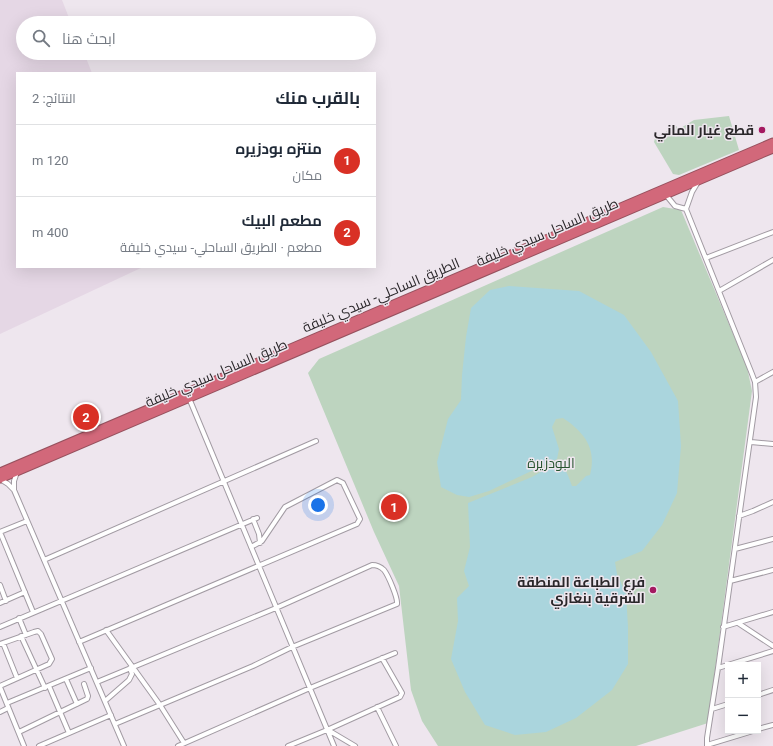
<!DOCTYPE html>
<html lang="ar">
<meta charset="utf-8">
<style>
:root{--surface:#fff;--page:#f2f2f3;--text:#1f2937;--muted:#747a83;--line:#e0e1e3;--accent:#d93025}
body{margin:0;font-family:Roboto,Cairo,sans-serif;background:var(--page);color:var(--text);direction:rtl}
.controls{position:absolute;right:12px;bottom:12px;display:grid;overflow:hidden;border-radius:0px;box-shadow:0 4px 16px #0002}
.controls button{width:36px;height:36px;display:grid;place-items:center;padding:0;border:0;border-bottom:1px solid var(--line);background:var(--surface);color:var(--text);font:20px sans-serif}
.you{position:absolute;left:318px;top:505px;width:14px;height:14px;margin:-10px;border:3px solid #fff;border-radius:50%;background:#1a73e8;box-shadow:0 0 0 6px #1a73e833}
.badge{display:grid;place-items:center;width:26px;height:26px;border-radius:50%;background:var(--accent);color:#fff;font-size:13px;font-weight:700}
.pin{position:absolute;translate:-50% -50%;border:2px solid #fff;box-shadow:0 1px 4px #0006}
.list{margin:0;padding:0;list-style:none}
h2{display:flex;justify-content:space-between;align-items:center;height:52px;margin:0;padding:0 16px;font-size:17px}
h2 small{font-size:13px;font-weight:400;color:var(--muted)}
.list li{display:grid;grid-template-columns:26px 1fr auto;gap:12px;align-items:center;box-sizing:border-box;height:72px;padding:0 16px;border-top:1px solid var(--line)}
.list b{display:block;font-size:15px;white-space:nowrap}
.list p{margin:0;font-size:13px;white-space:nowrap;color:var(--muted)}
.list em{font-size:13px;font-style:normal;color:var(--muted)}
.icon{flex:none;width:22px;height:22px;fill:none;stroke:currentColor;stroke-width:2;stroke-linecap:round;stroke-linejoin:round}
.map{position:relative;flex:none;width:773px;height:746px;overflow:hidden;direction:ltr}
.search{position:absolute;background:var(--surface);box-shadow:0 4px 16px #0002;left:16px;top:16px;width:360px;height:44px;display:flex;align-items:center;gap:10px;box-sizing:border-box;padding:0 14px;border-radius:22px;color:var(--muted);font-size:15px}
.panel{position:absolute;background:var(--surface);box-shadow:0 4px 16px #0002;left:16px;top:72px;width:360px;height:196px;border-radius:0px;direction:rtl}
.map>svg:first-child{display:block}
</style>
<div class="map">
<svg width="773" height="746" viewBox="0 0 773 746">
<rect width="100%" height="100%" fill="#eee6ee"/>
<path fill="#e5d7e5" d="M 0,0 L 62,0 L 71,23 L 23,23 L 23,53 L 84,53 L 92,73 L 17,73 L 17,267 L 143,267 L 0,334 Z"/>
<path fill="#bdd4bf" d="M 729,116 L 739,150 L 679,175 L 673,174 L 654,142 L 655,138 L 676,126 L 679,129 L 694,120 Z
M 663,207 L 681,210 L 747,367 L 752,391 L 708,723 L 636,746 L 438,746 L 422,721 L 411,690 L 399,586 L 374,532 L 308,373 L 319,359 Z"/>
<path fill="#aad5dd" d="M 509,286 L 579,291 L 624,315 L 651,352 L 678,401 L 681,446 L 677,493 L 662,525 L 642,551 L 615,562 L 617,574 L 626,594 L 628,627 L 628,664 L 612,690 L 576,718 L 546,732 L 515,735 L 485,725 L 465,692 L 451,659 L 458,621 L 457,598 L 469,586 L 464,571 L 470,547 L 468,503 L 532,477 L 557,463 C 566,467 569,478 572,486 L 576,486 L 586,476 L 590,475 C 597,448 584,432 563,418 L 556,419 L 552,427 L 559,449 L 557,459 L 489,491 L 469,497 L 457,495 L 441,487 L 437,462 L 448,419 L 461,400 L 462,375 L 466,337 L 471,308 L 490,290 Z"/>
<g fill="none" stroke-linecap="round" stroke-linejoin="round">
<defs>
<path id="street" d="M 698,182 L 692,192 L 686,209 L 752,374 L 755,382 L 756,397 L 718,668 L 707,738 L 707,746
M 666,195 L 675,206 L 686,209
M 706,258 L 773,232
M 719,291 L 773,260
M 755,382 L 773,372
M 189,398 L 334,746
M 751,442 L 773,444
M 0,479 L 8,484 L 14,490 L 124,746
M 14,490 L 14,481 L 17,472
M 739,516 L 753,511 L 773,502
M 253,519 L 259,534 L 260,543
M 0,532 L 33,612
M 0,532 L 27,521
M 735,549 L 773,539
M 44,560 L 316,441
M 730,581 L 773,570
M 0,585 L 6,601
M 0,603 L 25,592
M 19,618 L 26,635
M 738,623 L 773,646
M 0,627 L 257,518
M 723,627 L 773,612
M 106,630 L 160,705 L 184,743
M 21,636 L 45,688
M 79,642 L 357,524 L 360,519 L 343,483 L 337,480 L 285,507 L 262,541 L 251,547
M 3,643 L 17,678
M 0,644 L 34,632 L 38,631 L 41,634 L 52,659 L 49,664 L 0,686
M 718,668 L 773,651
M 66,679 L 77,704
M 97,682 L 276,608 L 372,565 C 376,565 381,567 384,570 C 388,575 398,598 397,604 L 292,647 L 253,666 L 115,724
M 49,686 L 69,733
M 0,687 L 24,746
M 758,695 L 773,690
M 105,701 L 129,680 L 132,674 L 130,668
M 7,703 L 91,668
M 377,707 L 396,746
M 712,709 L 728,704
M 0,712 L 8,708
M 758,729 L 773,725
M 328,730 L 355,746
M 19,732 L 87,699 L 88,696 L 84,684
M 707,745 L 753,731
M 39,746 L 111,715
M 178,746 L 310,688 L 395,653
M 288,746 L 327,730 L 400,697 L 402,693 L 382,658"/>
<path id="highway" d="M 0,472 L 773,142
M 0,479 L 773,149"/>
</defs>
<use href="#street" stroke="#a29ba3" stroke-width="6"/>
<use href="#highway" stroke="#97515e" stroke-width="9"/>
<use href="#street" stroke="#fff" stroke-width="4"/>
<use href="#highway" stroke="#d2687a" stroke-width="7"/>
</g>
<g fill="#a41960" stroke="#eee6ee" stroke-width="1.5">
<circle cx="762" cy="130" r="4"/>
<circle cx="653" cy="590" r="4"/>
</g>
<g text-anchor="middle" stroke-width="3" stroke-linejoin="round" paint-order="stroke">
<g font-size="14" font-weight="bold" fill="#2a272a" stroke="#eee6ee" text-anchor="end">
<text x="754" y="135">قطع غيار الماني</text>
<text x="645" y="587">فرع الطباعة المنطقة<tspan x="645" dy="16">الشرقية بنغازي</tspan></text>
</g>
<g font-size="14" fill="#2a272a" stroke="#eee6ee">
<text transform="translate(547 232) rotate(-23)" y="5">طريق الساحل سيدي خليفة</text>
<text transform="translate(381 295) rotate(-23)" y="5">الطريق الساحلي- سيدي خليفة</text>
<text transform="translate(216 373) rotate(-23)" y="5">طريق الساحل سيدي خليفة</text>
</g>
<g font-size="14" fill="#28532f" stroke="#eee6ee">
<text x="551" y="468">البودزيرة</text>
</g>
</g>
</svg>
<div class="controls">
<button>+</button>
<button>−</button>
</div>
<div class="you"></div>
<div class="pin badge" style="left:394px;top:507px">1</div>
<div class="pin badge" style="left:86px;top:417px">2</div>
<div class="search"><svg class="icon" aria-label="search" viewBox="0 0 24 24"><circle cx="10" cy="10" r="6"/><path d="M15 15l6 6"/></svg>ابحث هنا</div>
<section class="panel">
<h2>بالقرب منك<small>النتائج: 2</small></h2>
<ul class="list">
<li><span class="badge">1</span><div><b>منتزه بودزيره</b><p>مكان</p></div><em>120 m</em></li>
<li><span class="badge">2</span><div><b>مطعم البيك</b><p>مطعم · الطريق الساحلي- سيدي خليفة</p></div><em>400 m</em></li>
</ul>
</section>
</div>
